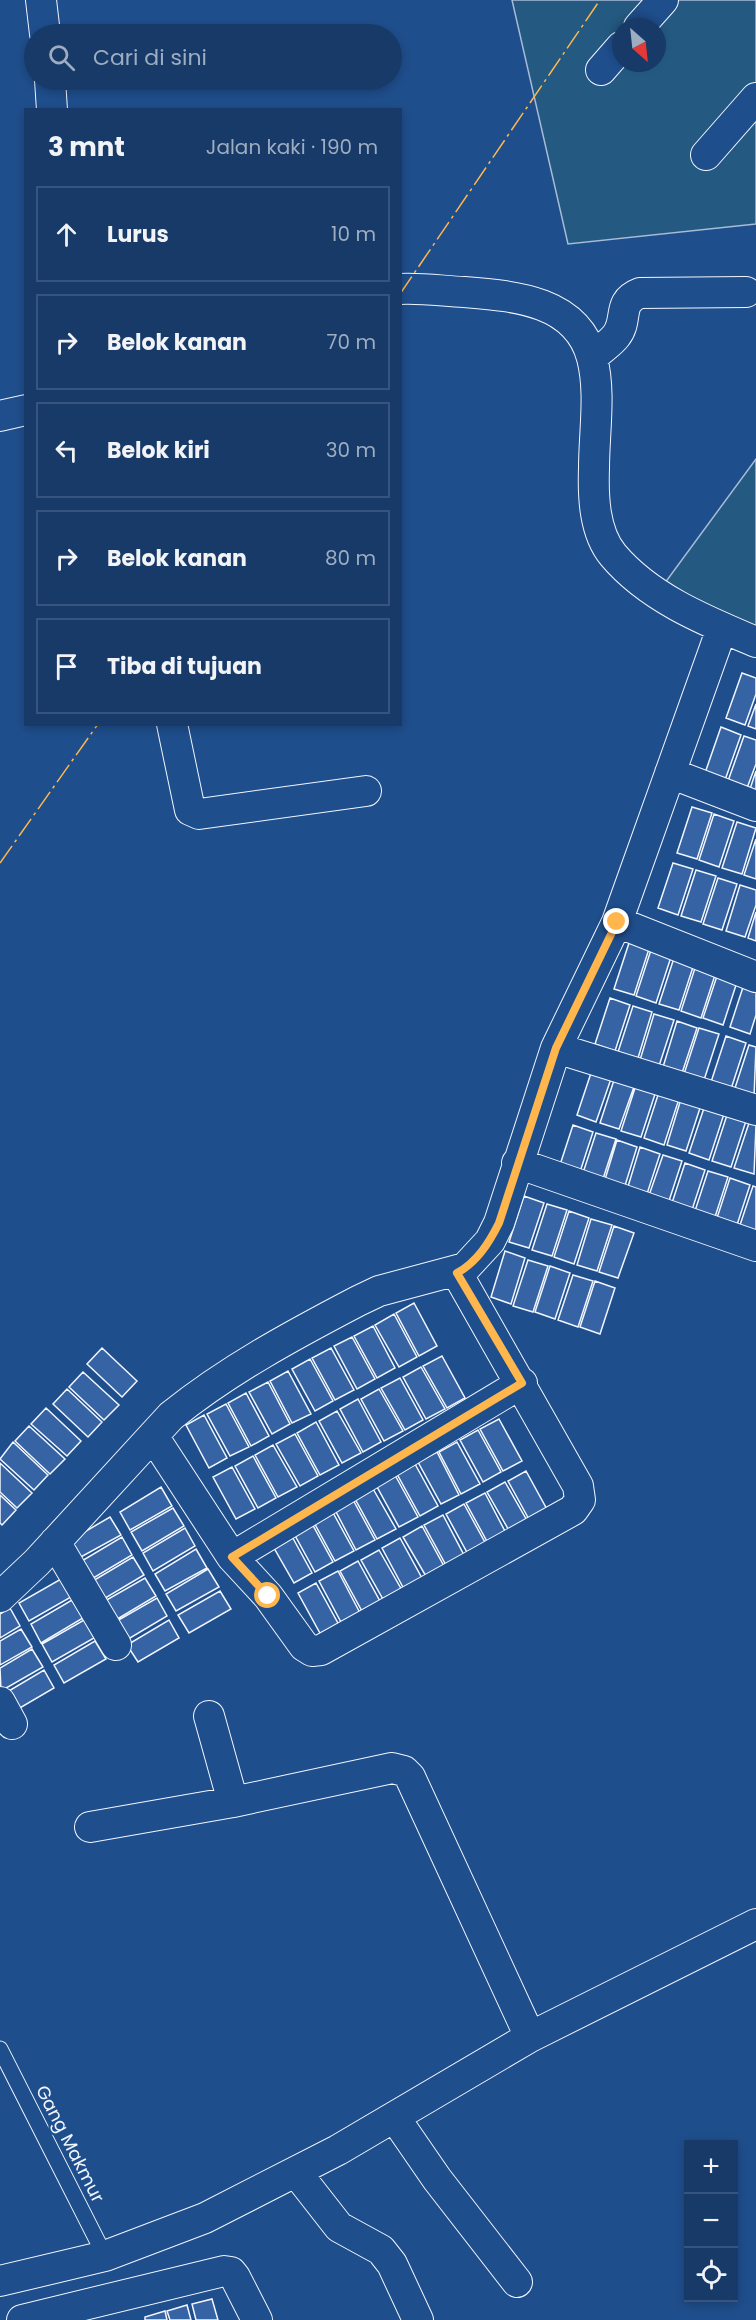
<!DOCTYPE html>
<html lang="id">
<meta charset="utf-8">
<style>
:root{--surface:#173a69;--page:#244571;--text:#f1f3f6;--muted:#9eadc0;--line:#36547d}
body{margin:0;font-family:Poppins,sans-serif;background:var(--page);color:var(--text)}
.controls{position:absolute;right:18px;bottom:18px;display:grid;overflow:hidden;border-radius:0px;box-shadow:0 3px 9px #0003}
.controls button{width:54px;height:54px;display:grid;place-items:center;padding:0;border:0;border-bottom:2px solid var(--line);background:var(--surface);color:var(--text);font:30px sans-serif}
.compass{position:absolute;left:612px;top:18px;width:54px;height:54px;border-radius:50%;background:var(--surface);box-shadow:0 3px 9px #0003;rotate:153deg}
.stop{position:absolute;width:18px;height:18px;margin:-14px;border:4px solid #ffb74d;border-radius:50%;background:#fff}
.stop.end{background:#ffb74d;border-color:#fff;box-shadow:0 2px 6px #0008}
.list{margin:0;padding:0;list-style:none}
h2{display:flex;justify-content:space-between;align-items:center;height:78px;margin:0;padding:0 24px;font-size:26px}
h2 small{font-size:20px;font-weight:400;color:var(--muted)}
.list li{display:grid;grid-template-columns:39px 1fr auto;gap:18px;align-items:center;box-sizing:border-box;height:96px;margin:0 12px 12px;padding:0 12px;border:2px solid var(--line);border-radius:0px}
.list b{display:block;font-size:22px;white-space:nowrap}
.list em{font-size:20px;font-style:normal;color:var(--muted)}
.icon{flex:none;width:33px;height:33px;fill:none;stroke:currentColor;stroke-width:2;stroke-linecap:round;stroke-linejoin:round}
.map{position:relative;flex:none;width:756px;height:2320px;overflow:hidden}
.search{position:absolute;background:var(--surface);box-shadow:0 3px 9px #0003;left:24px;top:24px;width:378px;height:66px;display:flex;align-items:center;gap:15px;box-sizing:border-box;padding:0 21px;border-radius:33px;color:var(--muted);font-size:22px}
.panel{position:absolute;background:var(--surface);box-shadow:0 3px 9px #0003;left:24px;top:108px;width:378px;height:618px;border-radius:0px}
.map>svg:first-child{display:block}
</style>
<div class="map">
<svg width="756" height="2320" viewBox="0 0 756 2320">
<rect width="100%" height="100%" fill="#1f4e8c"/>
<path fill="#245a82" stroke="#a8bbd7" stroke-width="1.5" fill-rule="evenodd" d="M 512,0 L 756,0 L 756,224 L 568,244 ZM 621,27 L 657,27 L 657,63 L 621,63 Z
M 756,459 L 756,638 L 659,591 Z"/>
<path fill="#3563a3" stroke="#f2f6ff" stroke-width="1.5" d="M 742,673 L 756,678 L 756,694 L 745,725 L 726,718 Z
M 756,704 L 756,729 L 748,726 Z
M 721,727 L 741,735 L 725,780 L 705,773 Z
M 744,736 L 756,740 L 756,764 L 747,788 L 728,781 Z
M 756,771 L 756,791 L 750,789 Z
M 692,807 L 712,813 L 697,859 L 677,853 Z
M 714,814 L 734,821 L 719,867 L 699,860 Z
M 737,822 L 756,828 L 742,874 L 722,868 Z
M 756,839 L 756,879 L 744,875 Z
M 673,863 L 693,869 L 678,915 L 658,908 Z
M 696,870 L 716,876 L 701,922 L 681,916 Z
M 718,878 L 737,884 L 722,930 L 703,924 Z
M 740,885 L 756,890 L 756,905 L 745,937 L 726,931 Z
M 756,912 L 756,941 L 748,938 Z
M 629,943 L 649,949 L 634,995 L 614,989 Z
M 651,950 L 671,957 L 656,1003 L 636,996 Z
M 674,958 L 694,964 L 679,1010 L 659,1004 Z
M 696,965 L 716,972 L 701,1018 L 681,1011 Z
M 718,973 L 738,979 L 723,1025 L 703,1018 Z
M 745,981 L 756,985 L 756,1015 L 750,1034 L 730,1027 Z
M 610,998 L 630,1005 L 615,1051 L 595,1044 Z
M 633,1006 L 652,1012 L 638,1058 L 618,1052 Z
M 654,1014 L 674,1020 L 659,1066 L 640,1060 Z
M 677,1021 L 697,1028 L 682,1073 L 663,1067 Z
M 699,1028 L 719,1034 L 704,1080 L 684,1074 Z
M 726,1036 L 746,1043 L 731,1089 L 711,1082 Z
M 749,1045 L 756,1047 L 754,1097 L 734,1091 Z
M 592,1070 L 612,1076 L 596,1122 L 577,1115 Z
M 615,1077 L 635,1084 L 619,1129 L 600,1123 Z
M 636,1085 L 656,1091 L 641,1137 L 621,1131 Z
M 659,1092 L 679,1099 L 664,1145 L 644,1138 Z
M 681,1099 L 701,1105 L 686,1151 L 667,1145 Z
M 704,1108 L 724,1114 L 709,1160 L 689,1153 Z
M 727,1115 L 746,1121 L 731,1167 L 712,1161 Z
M 749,1123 L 756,1125 L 754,1174 L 734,1168 Z
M 573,1125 L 593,1132 L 578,1178 L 558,1171 Z
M 596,1133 L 616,1139 L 601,1185 L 581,1179 Z
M 617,1140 L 637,1147 L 623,1192 L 603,1186 Z
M 640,1147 L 660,1154 L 645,1200 L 626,1193 Z
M 663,1155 L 682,1161 L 667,1207 L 647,1201 Z
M 685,1163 L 705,1170 L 690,1216 L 670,1209 Z
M 708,1171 L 728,1177 L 713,1223 L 693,1217 Z
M 730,1178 L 750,1185 L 735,1231 L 715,1224 Z
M 753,1186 L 756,1187 L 756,1237 L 738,1231 Z
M 524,1196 L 544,1203 L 529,1248 L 509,1242 Z
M 547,1204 L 567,1210 L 552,1256 L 532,1250 Z
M 569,1211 L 589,1218 L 574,1264 L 554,1257 Z
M 591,1219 L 612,1225 L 597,1271 L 577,1265 Z
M 614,1226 L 634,1233 L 618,1278 L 599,1272 Z
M 505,1251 L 525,1258 L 511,1304 L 491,1297 Z
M 528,1260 L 548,1266 L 533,1312 L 513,1306 Z
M 550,1266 L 570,1273 L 555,1319 L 535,1312 Z
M 573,1275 L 593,1281 L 578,1327 L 558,1320 Z
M 595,1281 L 615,1288 L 600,1334 L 580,1327 Z
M 414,1303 L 437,1346 L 419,1356 L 396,1313 Z
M 394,1314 L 417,1357 L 399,1367 L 375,1325 Z
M 373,1326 L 395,1368 L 377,1378 L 354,1336 Z
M 352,1337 L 375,1379 L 357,1389 L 334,1346 Z
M 102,1348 L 137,1381 L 122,1397 L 87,1364 Z
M 331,1348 L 354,1390 L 335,1400 L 312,1358 Z
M 442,1356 L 465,1398 L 447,1408 L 423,1366 Z
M 310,1359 L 333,1401 L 315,1411 L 292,1369 Z
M 421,1367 L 445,1409 L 426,1419 L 403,1377 Z
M 288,1371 L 311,1414 L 292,1423 L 270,1381 Z
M 83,1372 L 119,1405 L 104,1420 L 69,1387 Z
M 400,1378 L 423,1420 L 405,1430 L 381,1388 Z
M 268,1382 L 290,1424 L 272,1434 L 249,1392 Z
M 67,1389 L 102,1422 L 88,1437 L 53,1404 Z
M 379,1389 L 403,1431 L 384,1441 L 361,1399 Z
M 246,1393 L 269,1436 L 251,1446 L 228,1403 Z
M 358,1399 L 381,1442 L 363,1452 L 340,1409 Z
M 226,1404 L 249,1447 L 230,1456 L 207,1414 Z
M 46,1408 L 81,1441 L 67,1456 L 31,1424 Z
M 337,1411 L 361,1453 L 342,1463 L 319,1421 Z
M 204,1415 L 227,1458 L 209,1468 L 186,1425 Z
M 499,1419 L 522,1461 L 503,1471 L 480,1429 Z
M 316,1422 L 339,1465 L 320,1475 L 297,1433 Z
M 29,1426 L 65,1459 L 50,1474 L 15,1441 Z
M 478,1430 L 501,1472 L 483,1482 L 460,1440 Z
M 295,1434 L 318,1476 L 300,1486 L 276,1444 Z
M 13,1442 L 48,1475 L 34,1490 L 0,1459 Z
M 457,1442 L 480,1484 L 461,1494 L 439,1452 Z
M 273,1445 L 297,1487 L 278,1497 L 255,1455 Z
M 437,1452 L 459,1495 L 441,1504 L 418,1462 Z
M 253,1456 L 276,1498 L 258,1508 L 235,1466 Z
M 0,1463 L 32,1493 L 17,1508 L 0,1492 Z
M 415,1464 L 438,1506 L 420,1516 L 397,1474 Z
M 232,1467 L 255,1509 L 236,1519 L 213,1477 Z
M 526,1471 L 549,1513 L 531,1523 L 508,1481 Z
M 395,1475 L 418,1517 L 399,1527 L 376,1485 Z
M 505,1482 L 529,1524 L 511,1534 L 487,1492 Z
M 161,1487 L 172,1506 L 130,1530 L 120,1512 Z
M 372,1487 L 396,1529 L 377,1539 L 354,1497 Z
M 485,1493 L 507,1535 L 489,1545 L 466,1503 Z
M 0,1495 L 16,1510 L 2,1525 L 0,1523 Z
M 352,1498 L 375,1540 L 356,1550 L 334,1508 Z
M 464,1504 L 487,1546 L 469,1556 L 446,1514 Z
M 173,1508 L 184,1526 L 142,1551 L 131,1532 Z
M 331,1509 L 354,1551 L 335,1561 L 312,1519 Z
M 443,1515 L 465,1557 L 447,1567 L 424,1525 Z
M 110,1517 L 121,1535 L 79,1558 L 69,1541 Z
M 310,1520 L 333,1562 L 315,1572 L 292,1530 Z
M 422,1526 L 445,1568 L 427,1578 L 403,1537 Z
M 185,1528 L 195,1546 L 153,1571 L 143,1553 Z
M 289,1531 L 312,1573 L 294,1583 L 270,1541 Z
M 122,1537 L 132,1555 L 90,1580 L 80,1562 Z
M 400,1538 L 423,1580 L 405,1591 L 382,1548 Z
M 196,1549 L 207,1568 L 165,1591 L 155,1574 Z
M 379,1550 L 403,1592 L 384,1601 L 361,1560 Z
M 133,1557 L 144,1575 L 102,1600 L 91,1582 Z
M 358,1561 L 381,1603 L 363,1613 L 340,1571 Z
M 208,1569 L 219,1587 L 176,1611 L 166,1594 Z
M 338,1571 L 360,1613 L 342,1624 L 319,1581 Z
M 145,1578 L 156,1596 L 114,1621 L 103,1602 Z
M 61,1579 L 71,1597 L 29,1621 L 19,1603 Z
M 316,1583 L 339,1625 L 321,1635 L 298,1593 Z
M 220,1591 L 231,1609 L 189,1633 L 178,1615 Z
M 157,1598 L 167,1616 L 125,1641 L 115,1622 Z
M 72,1600 L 83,1618 L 41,1643 L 31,1624 Z
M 10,1608 L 20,1626 L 0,1638 L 0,1614 Z
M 84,1620 L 94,1638 L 52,1662 L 42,1644 Z
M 169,1620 L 179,1638 L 138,1662 L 127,1645 Z
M 21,1629 L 32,1647 L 0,1665 L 0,1641 Z
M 95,1641 L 106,1659 L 64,1683 L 54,1665 Z
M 32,1649 L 43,1667 L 1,1691 L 0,1668 Z
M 44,1670 L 54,1688 L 13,1712 L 2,1695 Z
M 212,2299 L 218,2320 L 196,2320 L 192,2304 Z
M 187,2305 L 191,2320 L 170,2320 L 167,2311 Z
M 165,2311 L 167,2320 L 145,2320 L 145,2317 Z"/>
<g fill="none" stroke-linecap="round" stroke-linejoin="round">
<defs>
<path id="service" d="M 0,2049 L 105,2256"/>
<path id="minor" d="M 41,0 L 45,34
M 639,27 L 663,0
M 601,70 L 621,47
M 50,80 L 52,110
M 706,155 L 756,98
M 400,289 C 422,288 443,291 464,292 C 513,296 577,300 592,358 C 601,392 594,433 594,468 C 593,496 594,532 613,555 C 649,598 706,621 756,642
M 592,358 C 599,350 610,344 616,336 C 629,320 616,302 640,293 L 746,292
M 0,416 L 26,410
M 172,724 L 190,810 L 199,814 L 366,791
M 670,773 L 756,806
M 617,922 L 756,977
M 556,1048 L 756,1110
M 517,1163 L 756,1246
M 153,1436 L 232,1557 L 268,1596 L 304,1646 L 312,1651 L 321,1650 L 573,1510 L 580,1500 L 578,1486 L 457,1273
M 55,1542 L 116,1645
M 232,1557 L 522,1383
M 0,1597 L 37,1562 L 171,1416 C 228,1370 293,1335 358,1301 L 379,1291 L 465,1268 L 490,1241 L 499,1223 L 556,1048 L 617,922 L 722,628
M 0,1702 L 12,1724
M 209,1716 L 233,1802
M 90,1827 L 233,1802 L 392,1768 L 404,1771 L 410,1777 L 530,2037
M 395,2118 L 437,2179 L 517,2282
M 296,2172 L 339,2227 L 381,2250 L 392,2264 L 418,2320
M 0,2281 L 105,2256 L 205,2218 L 338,2150 L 530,2037 L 756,1924
M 22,2320 L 224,2271 L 231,2272 L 235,2277 L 257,2320"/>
</defs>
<use href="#service" stroke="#f2f6ff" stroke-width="17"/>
<use href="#minor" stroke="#f2f6ff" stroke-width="32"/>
<use href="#service" stroke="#1f4e8c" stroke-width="15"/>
<use href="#minor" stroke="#1f4e8c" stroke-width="30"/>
<path stroke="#ffb74d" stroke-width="1.5" stroke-dasharray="21 4.5 3 4.5" stroke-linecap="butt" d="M 400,294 L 600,0
M 0,863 L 98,724"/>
</g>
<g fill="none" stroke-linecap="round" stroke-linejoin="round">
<path stroke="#ffb74d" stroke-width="8" d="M 268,1596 L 232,1557 L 522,1383 L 457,1273 C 477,1262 489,1243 499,1223 L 556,1048 L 617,922"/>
</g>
<g text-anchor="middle" stroke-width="4.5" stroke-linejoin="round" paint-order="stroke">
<g font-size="18" fill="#f2f6ff" stroke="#1f4e8c">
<text transform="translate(70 2144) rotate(63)" y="6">Gang Makmur</text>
</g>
</g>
</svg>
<div class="controls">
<button>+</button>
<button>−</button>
<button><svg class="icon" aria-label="locate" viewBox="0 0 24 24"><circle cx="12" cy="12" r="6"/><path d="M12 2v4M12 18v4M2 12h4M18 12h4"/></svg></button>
</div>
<svg class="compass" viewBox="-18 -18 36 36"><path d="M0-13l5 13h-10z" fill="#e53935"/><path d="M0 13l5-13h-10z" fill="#9eadc0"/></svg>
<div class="stop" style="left:268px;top:1596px"></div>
<div class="stop end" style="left:617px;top:922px"></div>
<div class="search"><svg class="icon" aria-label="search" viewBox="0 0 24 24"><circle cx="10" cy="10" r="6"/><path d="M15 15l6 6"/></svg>Cari di sini</div>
<section class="panel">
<h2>3 mnt<small>Jalan kaki · 190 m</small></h2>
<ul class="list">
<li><svg class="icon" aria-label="ahead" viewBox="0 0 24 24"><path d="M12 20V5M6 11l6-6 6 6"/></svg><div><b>Lurus</b></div><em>10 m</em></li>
<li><svg class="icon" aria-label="right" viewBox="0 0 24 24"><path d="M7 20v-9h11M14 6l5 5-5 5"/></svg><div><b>Belok kanan</b></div><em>70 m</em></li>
<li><svg class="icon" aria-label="left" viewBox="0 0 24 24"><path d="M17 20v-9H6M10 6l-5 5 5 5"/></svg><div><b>Belok kiri</b></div><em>30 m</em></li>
<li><svg class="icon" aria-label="right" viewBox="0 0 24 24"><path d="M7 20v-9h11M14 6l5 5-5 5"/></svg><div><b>Belok kanan</b></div><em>80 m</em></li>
<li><svg class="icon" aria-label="arrive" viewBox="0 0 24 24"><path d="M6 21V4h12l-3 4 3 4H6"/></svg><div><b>Tiba di tujuan</b></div></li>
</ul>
</section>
</div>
